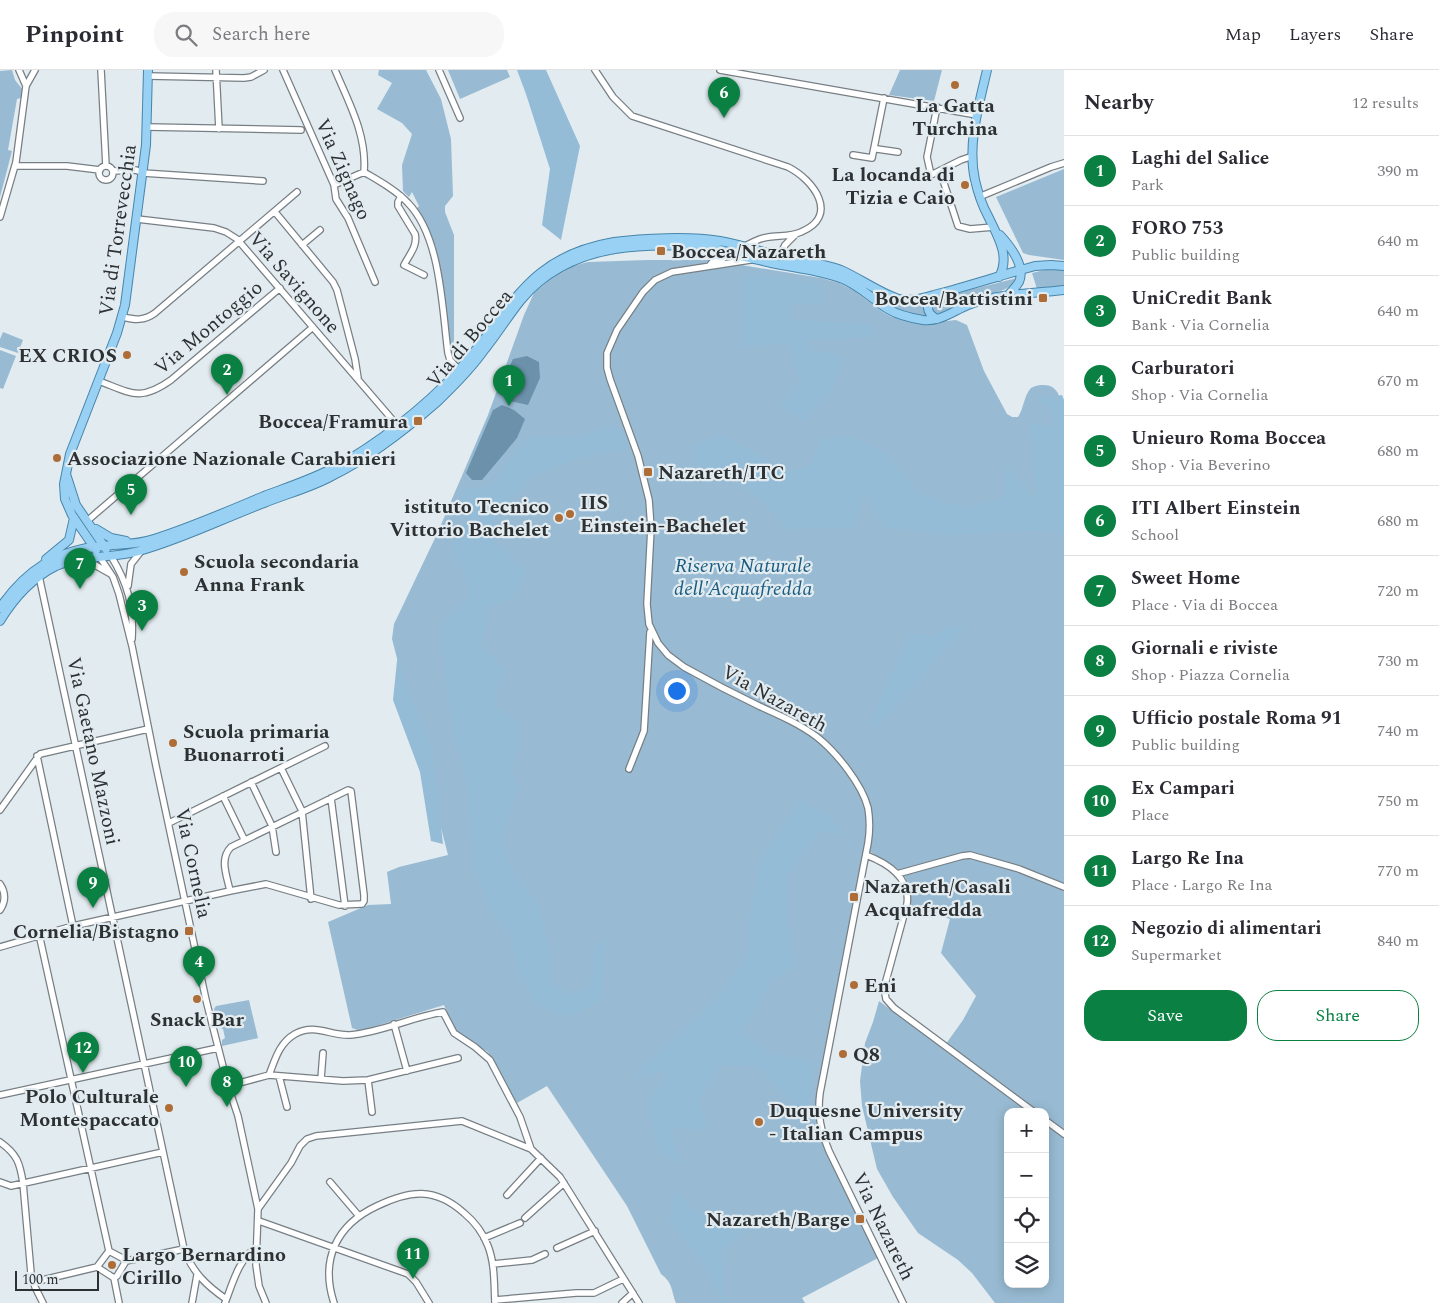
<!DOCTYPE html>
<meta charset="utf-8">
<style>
:root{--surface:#fff;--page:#f7f7f7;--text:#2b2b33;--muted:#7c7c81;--line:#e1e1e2;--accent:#0b8043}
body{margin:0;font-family:Spectral,serif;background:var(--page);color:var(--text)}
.controls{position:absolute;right:15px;bottom:15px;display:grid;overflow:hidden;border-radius:10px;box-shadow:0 2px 12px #0003}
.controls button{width:45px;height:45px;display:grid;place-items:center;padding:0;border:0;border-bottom:1px solid var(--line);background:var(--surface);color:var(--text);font:25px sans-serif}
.scale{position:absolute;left:15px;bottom:12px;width:84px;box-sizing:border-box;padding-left:5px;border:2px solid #2e3133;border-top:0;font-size:14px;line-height:18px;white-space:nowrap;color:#2e3133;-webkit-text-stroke:4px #e2ebf0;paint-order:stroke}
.you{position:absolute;left:676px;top:620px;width:18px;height:18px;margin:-12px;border:4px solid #fff;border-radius:50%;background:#1a73e8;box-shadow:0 0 0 8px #1a73e833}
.badge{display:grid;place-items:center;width:32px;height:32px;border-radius:50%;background:var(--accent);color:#fff;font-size:16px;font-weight:700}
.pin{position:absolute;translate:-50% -41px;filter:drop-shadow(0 1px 2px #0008)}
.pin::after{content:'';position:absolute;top:26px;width:18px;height:15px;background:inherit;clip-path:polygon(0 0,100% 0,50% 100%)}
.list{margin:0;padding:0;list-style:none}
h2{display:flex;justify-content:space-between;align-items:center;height:65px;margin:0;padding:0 20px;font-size:21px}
h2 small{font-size:16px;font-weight:400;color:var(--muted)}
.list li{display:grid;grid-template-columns:32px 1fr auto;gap:15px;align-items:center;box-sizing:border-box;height:70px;padding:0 20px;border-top:1px solid var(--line)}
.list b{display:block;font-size:19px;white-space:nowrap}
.list p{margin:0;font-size:16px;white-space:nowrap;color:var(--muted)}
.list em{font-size:16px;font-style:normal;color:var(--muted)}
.actions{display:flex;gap:10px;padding:15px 20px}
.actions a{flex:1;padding:11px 0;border:1px solid var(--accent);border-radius:20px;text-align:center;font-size:18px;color:var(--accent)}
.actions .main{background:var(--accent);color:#fff}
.icon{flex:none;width:28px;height:28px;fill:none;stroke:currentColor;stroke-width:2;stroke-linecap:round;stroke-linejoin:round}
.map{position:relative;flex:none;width:1064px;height:1233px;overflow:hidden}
header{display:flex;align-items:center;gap:30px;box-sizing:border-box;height:70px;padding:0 25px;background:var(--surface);border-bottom:1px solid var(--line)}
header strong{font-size:24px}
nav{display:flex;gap:28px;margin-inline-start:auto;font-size:18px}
.search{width:350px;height:45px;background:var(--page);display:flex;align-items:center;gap:12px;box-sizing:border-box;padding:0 18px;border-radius:20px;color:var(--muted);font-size:19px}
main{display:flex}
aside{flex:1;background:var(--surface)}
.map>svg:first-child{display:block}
</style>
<header>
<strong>Pinpoint</strong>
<div class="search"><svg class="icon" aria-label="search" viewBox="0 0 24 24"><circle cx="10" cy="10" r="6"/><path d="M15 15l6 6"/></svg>Search here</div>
<nav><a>Map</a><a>Layers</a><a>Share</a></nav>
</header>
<main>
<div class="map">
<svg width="1064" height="1233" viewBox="0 0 1064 1233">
<rect width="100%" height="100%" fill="#e2ebf0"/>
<path fill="#98bbd3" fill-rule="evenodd" d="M 12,0 L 15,10 L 23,20 L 21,28 L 17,29 L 8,80 L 12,81 L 0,127 L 0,1 Z
M 379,0 L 426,0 L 441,29 L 451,69 L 453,126 L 445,136 L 445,142 L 454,165 L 454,270 L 452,280 L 456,293 L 451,286 L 438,188 L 435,175 L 416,139 L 419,136 L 412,122 L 409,127 L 403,121 L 402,95 L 412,64 L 402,53 L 377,39 L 392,13 L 378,5 Z
M 448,0 L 507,0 L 510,7 L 460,29 Z
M 900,0 L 942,0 L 934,31 L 889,25 Z
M 1064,99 L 1064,190 L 1029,185 L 1023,183 L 996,127 Z
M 647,190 L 711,190 L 821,208 L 839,213 L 853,220 L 884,243 L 892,247 L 930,253 L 956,250 L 967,255 L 984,301 L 1007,344 L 1012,347 L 1018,347 C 1024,338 1024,325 1031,318 C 1034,316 1039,315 1042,315 C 1061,314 1061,333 1064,347 L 1064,1233 L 995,1233 L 972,1203 L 958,1190 L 918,1163 L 893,1127 L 877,1099 L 862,1036 L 860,1011 L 865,973 L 873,952 L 879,931 L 943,978 L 963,950 L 976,926 L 941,883 L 950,849 L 911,836 C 912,800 893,795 865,779 L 817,1033 L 815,1036 L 815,1046 L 820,1067 L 878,1188 L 802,1228 L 805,1233 L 676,1233 C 671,1220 673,1213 661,1204 L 627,1136 L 547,1016 L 517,1033 L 488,982 L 455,961 L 444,935 L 360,961 L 352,958 L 328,852 L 368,835 L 391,834 L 387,802 L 399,797 L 448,785 L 392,569 L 394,554 L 437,464 L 488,345 L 524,245 L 534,223 L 554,206 L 573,196 L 588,192 ZM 1008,1042 L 1045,1042 L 1045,1214 L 1008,1214 Z
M 1049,199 L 1064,200 L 1064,216 L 1037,219 L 1032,203 Z
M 1017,208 L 1017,211 C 1004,224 989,222 973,229 C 960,234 949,242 936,246 L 932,243 L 932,234 L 938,228 Z
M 877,223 C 896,233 906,237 928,231 L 928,246 C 908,246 889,239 877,223 Z
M 3,262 L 23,270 L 18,283 L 0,277 L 0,269 Z
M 0,280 L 16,286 L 3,319 L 0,318 Z
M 249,930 L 258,968 L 222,976 L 222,970 L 225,968 L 223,959 L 218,957 L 214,939 L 216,936 Z"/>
<path fill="#94bcd7" d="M 517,0 L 546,0 L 580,76 L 561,170 L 542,155 L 550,99 L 526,24 Z
M 748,203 L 820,213 L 825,234 L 791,234 L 792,250 L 870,254 L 875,267 L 809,270 L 809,280 L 843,286 L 831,323 L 803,351 L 780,335 L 800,312 L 788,272 L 742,277 L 742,214 Z
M 1062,325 L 1064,330 L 1064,465 L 1037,460 L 950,465 L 884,457 L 864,420 L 854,457 L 787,459 L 764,432 L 732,408 L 694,394 L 696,374 L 720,365 L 791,402 L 810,395 L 821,370 L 846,365 L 884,382 L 920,424 L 964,438 L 1003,428 L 1006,394 L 1037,432 L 1033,384 L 1029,353 L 1053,357 L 1052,341 L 1037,329 Z
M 611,356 L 627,363 L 626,379 L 579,388 L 534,405 L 494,449 L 494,470 L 526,502 L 513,527 L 489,537 L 481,576 L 507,602 L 496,619 L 495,637 L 518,650 L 521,669 L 512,699 L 518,720 L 501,769 L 510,798 L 538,834 L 549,880 L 552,914 L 574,925 L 590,915 L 592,881 L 605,867 L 602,929 L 570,946 L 536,935 L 518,900 L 511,865 L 492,843 L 474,797 L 466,707 L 453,663 L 439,557 L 470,525 L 463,500 L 450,481 L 470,449 L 461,441 L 461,420 L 490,416 L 520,375 L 534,365 C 566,371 580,366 611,356 Z
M 965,556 L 877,658 L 870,651 L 911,563 L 934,566 L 946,557 Z
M 398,581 L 404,611 L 432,678 L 443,774 L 431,771 L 420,702 L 393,630 Z
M 802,728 L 808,735 L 829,746 L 842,765 L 819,760 L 788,805 L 787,848 L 795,896 L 772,909 L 742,962 L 768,983 L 814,992 L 808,1051 L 758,996 L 720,995 L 699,1030 L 707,1060 L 670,1057 L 680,1094 L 660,1083 L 647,1034 L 668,1001 L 632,1007 L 717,928 L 748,886 L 749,850 L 761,789 Z
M 675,1119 L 694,1140 L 717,1150 L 754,1152 L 722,1180 L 724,1233 L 701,1189 L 669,1151 Z"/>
<path fill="#6b91ab" d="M 527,286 L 539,292 L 540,308 L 528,335 L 510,331 L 500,324 L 501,315 L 513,289 Z
M 502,335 L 514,340 L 525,349 L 517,368 L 482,410 L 472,410 L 466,403 L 493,340 Z"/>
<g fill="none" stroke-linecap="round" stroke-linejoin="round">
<defs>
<path id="minor" d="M 19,0 L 26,16
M 101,0 L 106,96
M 216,0 L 219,59
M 283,0 L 334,115 L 336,129 L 348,148 L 375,212
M 335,0 C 349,33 367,65 364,102
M 439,0 L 460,48
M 595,0 L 613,27 L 632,46 L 788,97 C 814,110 840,146 801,162 C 789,168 773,164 760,169 C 744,175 729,186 713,194
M 720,0 L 977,45
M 148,6 L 244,8 L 251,7 L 264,0
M 937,37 L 927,87 L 931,105 L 961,90 L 973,86
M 147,57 L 301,60
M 877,79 L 898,82
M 853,85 L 872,88 L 884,28
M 15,96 L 67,96 L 100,100
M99 103a7 7 0 1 1 14 0a7 7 0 1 1-14 0Z
M 941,100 L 942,107 L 958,156 L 970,159 L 994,157
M 113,101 L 136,100 L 143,103 L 263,111
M 364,102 C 379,111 396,120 408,133 C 441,167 442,238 448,283 L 450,290 L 461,302
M 334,115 L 364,102
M 401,126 L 398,132 L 398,136 L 415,164 C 418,176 409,185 404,195 L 424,205
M 979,127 L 1051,97 L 1064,93
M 275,142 L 333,212 L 337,220 L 355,289 L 358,308
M 0,147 L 16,92 L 26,16 L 35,0
M 137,149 L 214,158 L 226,162 L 237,169 L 397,355
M 302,175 L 320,160
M 709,178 C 715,183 716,189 710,195
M 780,186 L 785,175 L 796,164
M 750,190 L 672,202 L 655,210 L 643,222 L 617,260 L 607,283 L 607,298 L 610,309 L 638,386 L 649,430 L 651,458 L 647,534 L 649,554 L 658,573 L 668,585 L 684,597 C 709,611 734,624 759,636 C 779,645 800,654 817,667 C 836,682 862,714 868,738 C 870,750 870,761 868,773 L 820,1023 C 817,1045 821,1061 829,1081 L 903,1233
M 123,247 C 135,250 144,251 155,243 L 297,122
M 99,311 C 131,323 140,332 171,310 L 280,218
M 87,451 L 313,257
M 99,486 L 113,507 L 119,524 L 132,576 L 156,696 L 206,930 L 228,1016 L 238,1046 L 258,1139 L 256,1195 L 259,1216 L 266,1233
M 111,486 C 128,514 134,536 132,569
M 76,491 L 95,495 L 109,503
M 39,506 L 184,1179 C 192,1202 207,1216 226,1229
M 128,516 L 131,494 L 142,480
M 37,686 L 73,856
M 281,698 L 302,741 L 311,829
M 629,699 L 644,661 L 650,562
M 251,712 L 272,756 L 276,782
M 223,726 L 244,769
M 331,728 L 345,836
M 0,740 L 40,684 L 148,659
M 169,753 L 325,676
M 866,785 C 887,793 911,808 907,834 L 884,918 L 886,929 L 894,938 L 1034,1042
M 897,804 L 962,786 L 970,785 L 1019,799 L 1064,817
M 0,814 C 6,823 6,831 0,840
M 39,864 L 109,1181
M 0,877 L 73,856 L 230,821 C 227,806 219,789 231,777 L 348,720 L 351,721 L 364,825 L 364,831 L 362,834 L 339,835 L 266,814 L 230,821
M 394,954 L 407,1001
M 269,1005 C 275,990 279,973 295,964 C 315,953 330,966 350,965 C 382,962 412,947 443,942 L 454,963 L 475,977 L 490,990 L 520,1047 L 531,1079
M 279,1006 L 287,1037
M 321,1009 L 323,983
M 368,1010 L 372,1042
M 228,1016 L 269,1005 L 343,1011 L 368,1010 L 458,988
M 0,1025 L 218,978
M 1045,1050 L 1064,1064
M 0,1072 C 17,1084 20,1093 23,1113 L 31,1203 L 35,1217 L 43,1233
M 0,1112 L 11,1116 L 163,1082
M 330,1112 L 359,1146
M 507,1125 L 541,1088
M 258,1139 L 291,1093 L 300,1076 L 307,1069 L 316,1066 L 462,1051 L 531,1079 L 560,1107 L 639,1233
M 525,1148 L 564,1113
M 259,1151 L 408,1204 L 416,1212 L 429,1233
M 484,1168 L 520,1153
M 557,1178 L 595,1161
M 109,1181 L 124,1189 L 126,1191 L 117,1206 L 114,1208 L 97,1197 Z
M 126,1191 L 184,1179
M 493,1194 L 532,1190 L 545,1184
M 114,1208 L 119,1233
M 34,1212 L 97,1197
M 495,1230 L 576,1223 L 594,1223 L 623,1209
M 192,1233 L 197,1205
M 225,1233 C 232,1215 239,1188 256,1178
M 334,1233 C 320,1190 336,1155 377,1136 C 410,1120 435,1117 464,1143 C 475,1152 483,1163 488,1176 C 495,1194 494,1214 495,1233
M 622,1233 L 633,1223"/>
<path id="major" d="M 987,0 C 979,35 967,74 975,110 C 978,123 982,135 988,146 C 997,165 1011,186 999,207
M 1000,165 C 1010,176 1026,196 1019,212 C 1016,217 1012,221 1008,225
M 934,225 C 926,234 925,243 937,249
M 66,404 L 76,435 L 106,479
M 96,459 L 111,468 L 126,471
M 96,480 L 72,445 L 65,429 L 64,414 L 70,384 L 117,263 L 125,235 L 146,75 L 148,0
M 46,489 L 69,470 L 74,448
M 0,538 C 25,501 56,480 102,476 C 119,474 137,475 154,469 C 192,457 228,441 264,426 C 288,417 313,409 335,397 C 375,376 425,337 456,303 C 512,243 522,188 614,172 C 642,168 692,166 720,171 C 742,175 762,182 783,187 C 802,191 822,193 841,200 C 858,207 889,229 904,230 C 918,231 932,225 945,222 C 975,214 1005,204 1035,196 L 1051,195 L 1064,196
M 0,551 C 14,528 32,508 56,496 C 82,484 112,489 139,481 C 182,469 222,449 264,433 C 286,424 310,418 332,406 C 369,388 405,360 436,333 C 454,316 471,299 485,279 C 498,263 508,246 521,230 C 545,201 579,185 615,179 C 642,175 686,174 713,178 C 721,179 728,183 736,185 C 748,188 760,190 771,193 C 795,198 820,200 843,209 C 860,216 872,229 888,239 C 898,245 911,248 923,250 C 940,252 953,241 968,235 C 998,223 1032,224 1064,220"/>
</defs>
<use href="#minor" stroke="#777f84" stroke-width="8"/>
<use href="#major" stroke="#4785ab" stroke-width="10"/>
<use href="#minor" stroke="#fff" stroke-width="5.5"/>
<use href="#major" stroke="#98d1f3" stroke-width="8"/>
</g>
<g fill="#ae6d37" stroke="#e2ebf0" stroke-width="2">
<circle cx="955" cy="15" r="5"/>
<circle cx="965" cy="115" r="5"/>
<rect x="656" y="176" width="10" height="10" rx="2.5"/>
<rect x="1038" y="223" width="10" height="10" rx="2.5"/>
<circle cx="127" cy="285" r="5"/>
<rect x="413" y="346" width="10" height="10" rx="2.5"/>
<circle cx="57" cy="388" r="5"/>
<rect x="643" y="397" width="10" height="10" rx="2.5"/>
<circle cx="570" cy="444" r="5"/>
<circle cx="559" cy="448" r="5"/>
<circle cx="184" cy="502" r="5"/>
<circle cx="173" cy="673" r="5"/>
<rect x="849" y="822" width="10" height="10" rx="2.5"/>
<rect x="184" y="856" width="10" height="10" rx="2.5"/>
<circle cx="854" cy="915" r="5"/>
<circle cx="197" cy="929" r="5"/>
<circle cx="843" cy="984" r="5"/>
<circle cx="169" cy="1038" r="5"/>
<circle cx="759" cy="1052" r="5"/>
<rect x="855" y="1144" width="10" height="10" rx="2.5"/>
<circle cx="112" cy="1195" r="5"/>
</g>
<g text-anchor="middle" stroke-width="4.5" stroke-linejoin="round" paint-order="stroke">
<g font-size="20" font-weight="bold" fill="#2e3133" stroke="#e2ebf0" text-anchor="start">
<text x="955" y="42" text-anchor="middle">La Gatta<tspan x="955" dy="23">Turchina</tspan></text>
<text x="955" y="111" text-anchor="end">La locanda di<tspan x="955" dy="23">Tizia e Caio</tspan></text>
<text x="671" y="188">Boccea/Nazareth</text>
<text x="1033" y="235" text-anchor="end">Boccea/Battistini</text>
<text x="117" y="292" text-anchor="end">EX CRIOS</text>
<text x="408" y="358" text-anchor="end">Boccea/Framura</text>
<text x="67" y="395">Associazione Nazionale Carabinieri</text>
<text x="658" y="409">Nazareth/ITC</text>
<text x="580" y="439">IIS<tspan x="580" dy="23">Einstein-Bachelet</tspan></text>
<text x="549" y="443" text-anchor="end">istituto Tecnico<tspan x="549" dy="23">Vittorio Bachelet</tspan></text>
<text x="194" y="498">Scuola secondaria<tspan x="194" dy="23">Anna Frank</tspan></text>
<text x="183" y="668">Scuola primaria<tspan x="183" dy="23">Buonarroti</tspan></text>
<text x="864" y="823">Nazareth/Casali<tspan x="864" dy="23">Acquafredda</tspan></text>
<text x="179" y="868" text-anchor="end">Cornelia/Bistagno</text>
<text x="864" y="922">Eni</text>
<text x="197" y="956" text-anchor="middle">Snack Bar</text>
<text x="853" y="991">Q8</text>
<text x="159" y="1033" text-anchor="end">Polo Culturale<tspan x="159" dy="23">Montespaccato</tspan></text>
<text x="769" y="1047">Duquesne University<tspan x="769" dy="23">- Italian Campus</tspan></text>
<text x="850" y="1156" text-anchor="end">Nazareth/Barge</text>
<text x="122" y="1191">Largo Bernardino<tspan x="122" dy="23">Cirillo</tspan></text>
</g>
<g font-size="20" fill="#2e3133" stroke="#e2ebf0">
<text transform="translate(344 99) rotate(66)" y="7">Via Zignago</text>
<text transform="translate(117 160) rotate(-82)" y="7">Via di Torrevecchia</text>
<text transform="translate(295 212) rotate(49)" y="7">Via Savignone</text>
<text transform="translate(208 257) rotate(-40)" y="7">Via Montoggio</text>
<text transform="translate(469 268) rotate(-50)" y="7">Via di Boccea</text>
<text transform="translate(775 628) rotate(29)" y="7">Via Nazareth</text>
<text transform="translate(94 681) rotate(78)" y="7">Via Gaetano Mazzoni</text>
<text transform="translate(194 793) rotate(78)" y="7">Via Cornelia</text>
<text transform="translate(884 1156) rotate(64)" y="7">Via Nazareth</text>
</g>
<g font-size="20" font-style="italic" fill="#195c80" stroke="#e2ebf0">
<text x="743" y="502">Riserva Naturale<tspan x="743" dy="23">dell'Acquafredda</tspan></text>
</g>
</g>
</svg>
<div class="controls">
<button>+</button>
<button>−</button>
<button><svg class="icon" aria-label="locate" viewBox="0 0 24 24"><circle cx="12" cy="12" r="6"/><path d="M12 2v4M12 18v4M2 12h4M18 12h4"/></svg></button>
<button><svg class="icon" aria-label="layers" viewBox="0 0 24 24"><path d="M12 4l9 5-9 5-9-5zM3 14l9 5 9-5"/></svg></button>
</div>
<div class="scale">100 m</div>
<div class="you"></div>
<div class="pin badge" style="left:509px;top:336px">1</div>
<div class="pin badge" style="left:227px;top:325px">2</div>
<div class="pin badge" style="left:142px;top:561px">3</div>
<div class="pin badge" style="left:199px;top:917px">4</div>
<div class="pin badge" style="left:131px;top:445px">5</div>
<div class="pin badge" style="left:724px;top:48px">6</div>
<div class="pin badge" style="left:80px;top:519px">7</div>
<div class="pin badge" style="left:227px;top:1037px">8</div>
<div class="pin badge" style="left:93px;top:838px">9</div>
<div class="pin badge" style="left:186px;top:1017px">10</div>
<div class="pin badge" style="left:413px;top:1209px">11</div>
<div class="pin badge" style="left:83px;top:1003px">12</div>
</div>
<aside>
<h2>Nearby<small>12 results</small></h2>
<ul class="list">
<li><span class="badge">1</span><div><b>Laghi del Salice</b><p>Park</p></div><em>390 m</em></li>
<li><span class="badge">2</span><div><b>FORO 753</b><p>Public building</p></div><em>640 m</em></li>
<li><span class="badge">3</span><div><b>UniCredit Bank</b><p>Bank · Via Cornelia</p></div><em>640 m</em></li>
<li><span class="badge">4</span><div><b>Carburatori</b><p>Shop · Via Cornelia</p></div><em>670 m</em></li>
<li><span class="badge">5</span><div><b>Unieuro Roma Boccea</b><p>Shop · Via Beverino</p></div><em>680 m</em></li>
<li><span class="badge">6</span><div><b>ITI Albert Einstein</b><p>School</p></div><em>680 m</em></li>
<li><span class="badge">7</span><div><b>Sweet Home</b><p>Place · Via di Boccea</p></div><em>720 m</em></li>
<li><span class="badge">8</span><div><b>Giornali e riviste</b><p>Shop · Piazza Cornelia</p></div><em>730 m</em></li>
<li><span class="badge">9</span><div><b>Ufficio postale Roma 91</b><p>Public building</p></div><em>740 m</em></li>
<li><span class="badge">10</span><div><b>Ex Campari</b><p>Place</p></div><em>750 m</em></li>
<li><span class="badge">11</span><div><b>Largo Re Ina</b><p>Place · Largo Re Ina</p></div><em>770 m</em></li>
<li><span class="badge">12</span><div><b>Negozio di alimentari</b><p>Supermarket</p></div><em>840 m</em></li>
</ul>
<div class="actions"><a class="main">Save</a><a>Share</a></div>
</aside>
</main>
